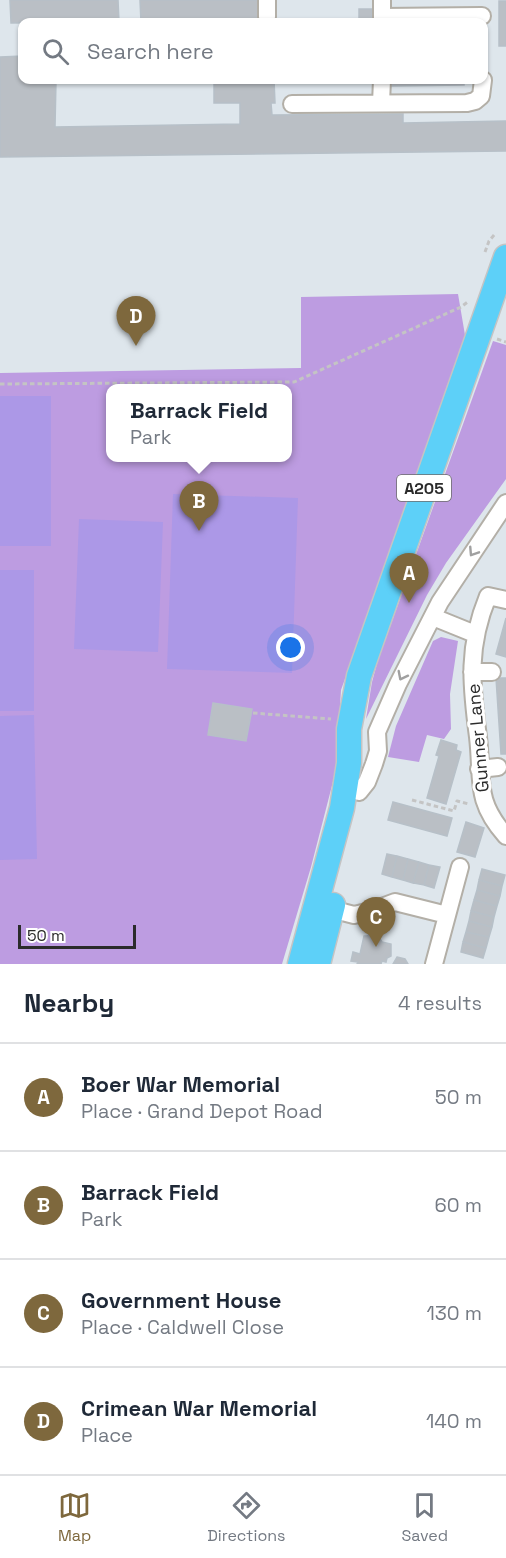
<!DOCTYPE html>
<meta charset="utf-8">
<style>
:root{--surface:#fff;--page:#f6f6f7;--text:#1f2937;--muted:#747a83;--line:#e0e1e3;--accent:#7e683d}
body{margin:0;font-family:"Space Grotesk",sans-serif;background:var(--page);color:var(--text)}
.scale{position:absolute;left:18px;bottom:15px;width:118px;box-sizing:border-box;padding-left:6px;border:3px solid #2b2b2b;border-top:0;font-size:16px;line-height:21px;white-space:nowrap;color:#2b2b2b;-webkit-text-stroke:4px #fff;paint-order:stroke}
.you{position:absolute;left:291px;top:648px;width:21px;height:21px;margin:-15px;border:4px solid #fff;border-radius:50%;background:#1a73e8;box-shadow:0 0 0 9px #1a73e833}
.badge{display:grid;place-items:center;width:39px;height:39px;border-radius:50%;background:var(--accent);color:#fff;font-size:20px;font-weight:700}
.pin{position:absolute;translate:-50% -50px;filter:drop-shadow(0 2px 3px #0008)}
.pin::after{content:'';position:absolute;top:32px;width:21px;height:18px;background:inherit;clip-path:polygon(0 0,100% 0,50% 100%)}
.popup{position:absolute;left:106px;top:384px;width:186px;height:78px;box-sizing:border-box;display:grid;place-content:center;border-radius:12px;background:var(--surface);filter:drop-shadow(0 2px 4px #0005);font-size:20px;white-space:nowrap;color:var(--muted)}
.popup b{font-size:22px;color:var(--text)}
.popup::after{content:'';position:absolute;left:50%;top:100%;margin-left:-12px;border:12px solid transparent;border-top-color:var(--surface)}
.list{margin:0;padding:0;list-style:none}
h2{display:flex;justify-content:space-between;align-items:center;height:78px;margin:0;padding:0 24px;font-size:26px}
h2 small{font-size:20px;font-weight:400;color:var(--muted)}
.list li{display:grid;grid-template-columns:39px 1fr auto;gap:18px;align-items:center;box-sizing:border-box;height:108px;padding:0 24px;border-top:2px solid var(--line)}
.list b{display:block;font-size:22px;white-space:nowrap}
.list p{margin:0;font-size:20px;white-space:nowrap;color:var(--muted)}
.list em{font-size:20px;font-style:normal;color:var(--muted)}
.icon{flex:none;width:33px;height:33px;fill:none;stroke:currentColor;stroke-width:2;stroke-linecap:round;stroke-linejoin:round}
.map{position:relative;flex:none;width:506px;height:964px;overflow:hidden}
.search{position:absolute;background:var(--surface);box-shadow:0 2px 4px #0004;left:18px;right:18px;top:18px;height:66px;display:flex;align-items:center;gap:15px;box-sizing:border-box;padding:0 21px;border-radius:12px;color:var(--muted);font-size:22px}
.sheet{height:510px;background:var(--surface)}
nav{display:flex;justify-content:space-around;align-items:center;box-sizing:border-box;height:84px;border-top:2px solid var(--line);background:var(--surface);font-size:16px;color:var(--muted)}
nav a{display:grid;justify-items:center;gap:3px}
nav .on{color:var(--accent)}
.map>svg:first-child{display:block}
</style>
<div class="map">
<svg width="506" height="964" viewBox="0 0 506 964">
<rect width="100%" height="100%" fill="#dee6ec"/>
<path fill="#bd9ce1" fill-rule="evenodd" d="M 458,294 L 466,341 L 341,690 L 336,770 L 311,867 L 282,964 L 0,964 L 0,373 L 301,368 L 301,297 ZM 110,388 L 288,388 L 288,458 L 110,458 Z
M 493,341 L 506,345 L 506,479 L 446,563 L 427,595 L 366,719 L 372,682 L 378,660 Z
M 441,637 L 458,641 L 450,694 L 451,729 L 444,739 L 427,735 L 419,762 L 388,757 L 396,726 L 433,641 Z"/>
<path fill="#ac98e7" d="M 0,396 L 51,396 L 51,546 L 0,546 Z
M 173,494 L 298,498 L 292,673 L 167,669 Z
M 79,519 L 163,522 L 158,652 L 74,649 Z
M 0,570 L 34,570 L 34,711 L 0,711 Z
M 34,715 L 37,859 L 0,860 L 0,716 Z"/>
<path fill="#babfc5" stroke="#b7c0c8" stroke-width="1.5" d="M 10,0 L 118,0 L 119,22 L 11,23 Z
M 140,0 L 262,0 L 274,22 L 141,22 Z
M 499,1 L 506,1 L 506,46 L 499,46 Z
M 359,9 L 372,9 L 372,22 L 359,22 Z
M 22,56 L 22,80 L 64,80 L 56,81 L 55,127 L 240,124 L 240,103 L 214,103 L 214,80 L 274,80 L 275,103 L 271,103 L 272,115 L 403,114 L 403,123 L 506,121 L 506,151 L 0,157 L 0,57 Z
M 392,80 L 464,80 L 464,85 L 392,86 Z
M 506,618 L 506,657 L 496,654 Z
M 496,678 L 506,678 L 506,754 L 501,754 Z
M 213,703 L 252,709 L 246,741 L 208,735 Z
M 441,740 L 457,745 L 456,750 L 461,752 L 446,804 L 427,798 L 439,756 L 436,755 Z
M 393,802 L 452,818 L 447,836 L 388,820 Z
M 466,822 L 484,828 L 475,857 L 457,852 Z
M 387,854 L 397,856 L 392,877 L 382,874 Z
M 397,856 L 408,859 L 403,880 L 392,877 Z
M 408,859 L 419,862 L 413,883 L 403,880 Z
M 419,862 L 429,865 L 424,885 L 413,883 Z
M 429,865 L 440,867 L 434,888 L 424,885 Z
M 482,869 L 505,875 L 502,886 L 479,880 Z
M 479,880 L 502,886 L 500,896 L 477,890 Z
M 477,890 L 500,896 L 497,906 L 474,900 Z
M 474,900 L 497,906 L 494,917 L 471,911 Z
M 471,911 L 494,917 L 492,927 L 469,921 Z
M 469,921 L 492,927 L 489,937 L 466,932 Z
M 466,932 L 489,937 L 486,948 L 463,942 Z
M 371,933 L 377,934 L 382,942 L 391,944 L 391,956 L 387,958 L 386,962 L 382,961 L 381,964 L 357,964 L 358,962 L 351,961 L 353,952 L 360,954 L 364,936 L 367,936 Z
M 463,942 L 486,948 L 483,958 L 461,952 Z
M 397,957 L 405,959 L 408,964 L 393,964 Z"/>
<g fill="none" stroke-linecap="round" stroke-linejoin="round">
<defs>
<path id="minor" d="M 267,17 L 267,0
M 382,17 L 482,16
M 382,22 L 382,0
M 381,103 L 382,80
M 292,104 L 467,103 L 475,101 L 481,96 L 483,80
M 506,600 L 488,596 C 467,647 471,684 478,737 C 483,780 474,800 506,836
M 433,617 L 475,634
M 472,672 L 492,672
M 479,769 L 498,767
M 359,792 L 367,782 L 374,764 L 378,751 L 377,732 L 398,684 L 440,602 L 506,503
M 323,907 L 354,915 L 371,911 L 395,902 L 447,915
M 434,964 L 460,867"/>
<path id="highway" d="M 300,964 L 342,808 L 349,763 L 349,729 L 359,676 L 506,257
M 318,964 L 333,905"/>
</defs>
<use href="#minor" stroke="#b3afa7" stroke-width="20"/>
<use href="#highway" stroke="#c4c4c4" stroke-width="27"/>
<path stroke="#c4c4c4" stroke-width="3" stroke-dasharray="4.5 3" stroke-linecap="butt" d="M 485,252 L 489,241 L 495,234
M 497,339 L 506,342
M 0,384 L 294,382 L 461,307 L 469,301
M 253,713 L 331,719
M 412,800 L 454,811 L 457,801 L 469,804"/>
<use href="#minor" stroke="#fff" stroke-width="16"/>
<use href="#highway" stroke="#5dd0f8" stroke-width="24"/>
</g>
<defs><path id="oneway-chevron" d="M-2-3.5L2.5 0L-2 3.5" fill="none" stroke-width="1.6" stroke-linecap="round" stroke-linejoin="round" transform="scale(1.5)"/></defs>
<g stroke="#a0a0a0">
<use href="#oneway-chevron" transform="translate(473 552) rotate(123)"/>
<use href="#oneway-chevron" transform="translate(402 676) rotate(117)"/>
</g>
<g text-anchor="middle" stroke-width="6" stroke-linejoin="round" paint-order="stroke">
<rect fill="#fff" stroke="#6b6b6b" stroke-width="1.5" x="397" y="475" width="54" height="26" rx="4.5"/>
<g font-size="16" font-weight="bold" fill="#2b2b2b">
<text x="424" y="494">A205</text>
</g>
<g font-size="18" fill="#2b2b2b" stroke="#fff">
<text transform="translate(478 738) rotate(-95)" y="6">Gunner Lane</text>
</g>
</g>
</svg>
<div class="scale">50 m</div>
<div class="you"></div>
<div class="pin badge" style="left:409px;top:603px">A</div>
<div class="pin badge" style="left:199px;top:531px">B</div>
<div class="popup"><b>Barrack Field</b>Park</div>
<div class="pin badge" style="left:376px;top:947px">C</div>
<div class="pin badge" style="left:136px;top:346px">D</div>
<div class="search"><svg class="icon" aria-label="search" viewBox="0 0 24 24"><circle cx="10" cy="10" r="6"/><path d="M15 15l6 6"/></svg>Search here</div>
</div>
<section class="sheet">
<h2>Nearby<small>4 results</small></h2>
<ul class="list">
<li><span class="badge">A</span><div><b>Boer War Memorial</b><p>Place · Grand Depot Road</p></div><em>50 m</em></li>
<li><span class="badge">B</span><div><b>Barrack Field</b><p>Park</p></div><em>60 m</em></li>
<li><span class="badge">C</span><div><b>Government House</b><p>Place · Caldwell Close</p></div><em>130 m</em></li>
<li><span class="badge">D</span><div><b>Crimean War Memorial</b><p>Place</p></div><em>140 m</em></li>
</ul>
</section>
<nav>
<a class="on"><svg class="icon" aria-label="map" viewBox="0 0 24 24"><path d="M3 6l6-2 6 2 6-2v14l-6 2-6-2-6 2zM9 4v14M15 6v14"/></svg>Map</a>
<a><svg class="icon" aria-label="directions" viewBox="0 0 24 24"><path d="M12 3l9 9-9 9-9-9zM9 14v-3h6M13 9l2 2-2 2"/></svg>Directions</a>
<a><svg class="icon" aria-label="saved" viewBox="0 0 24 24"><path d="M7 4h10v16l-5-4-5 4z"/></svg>Saved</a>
</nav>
